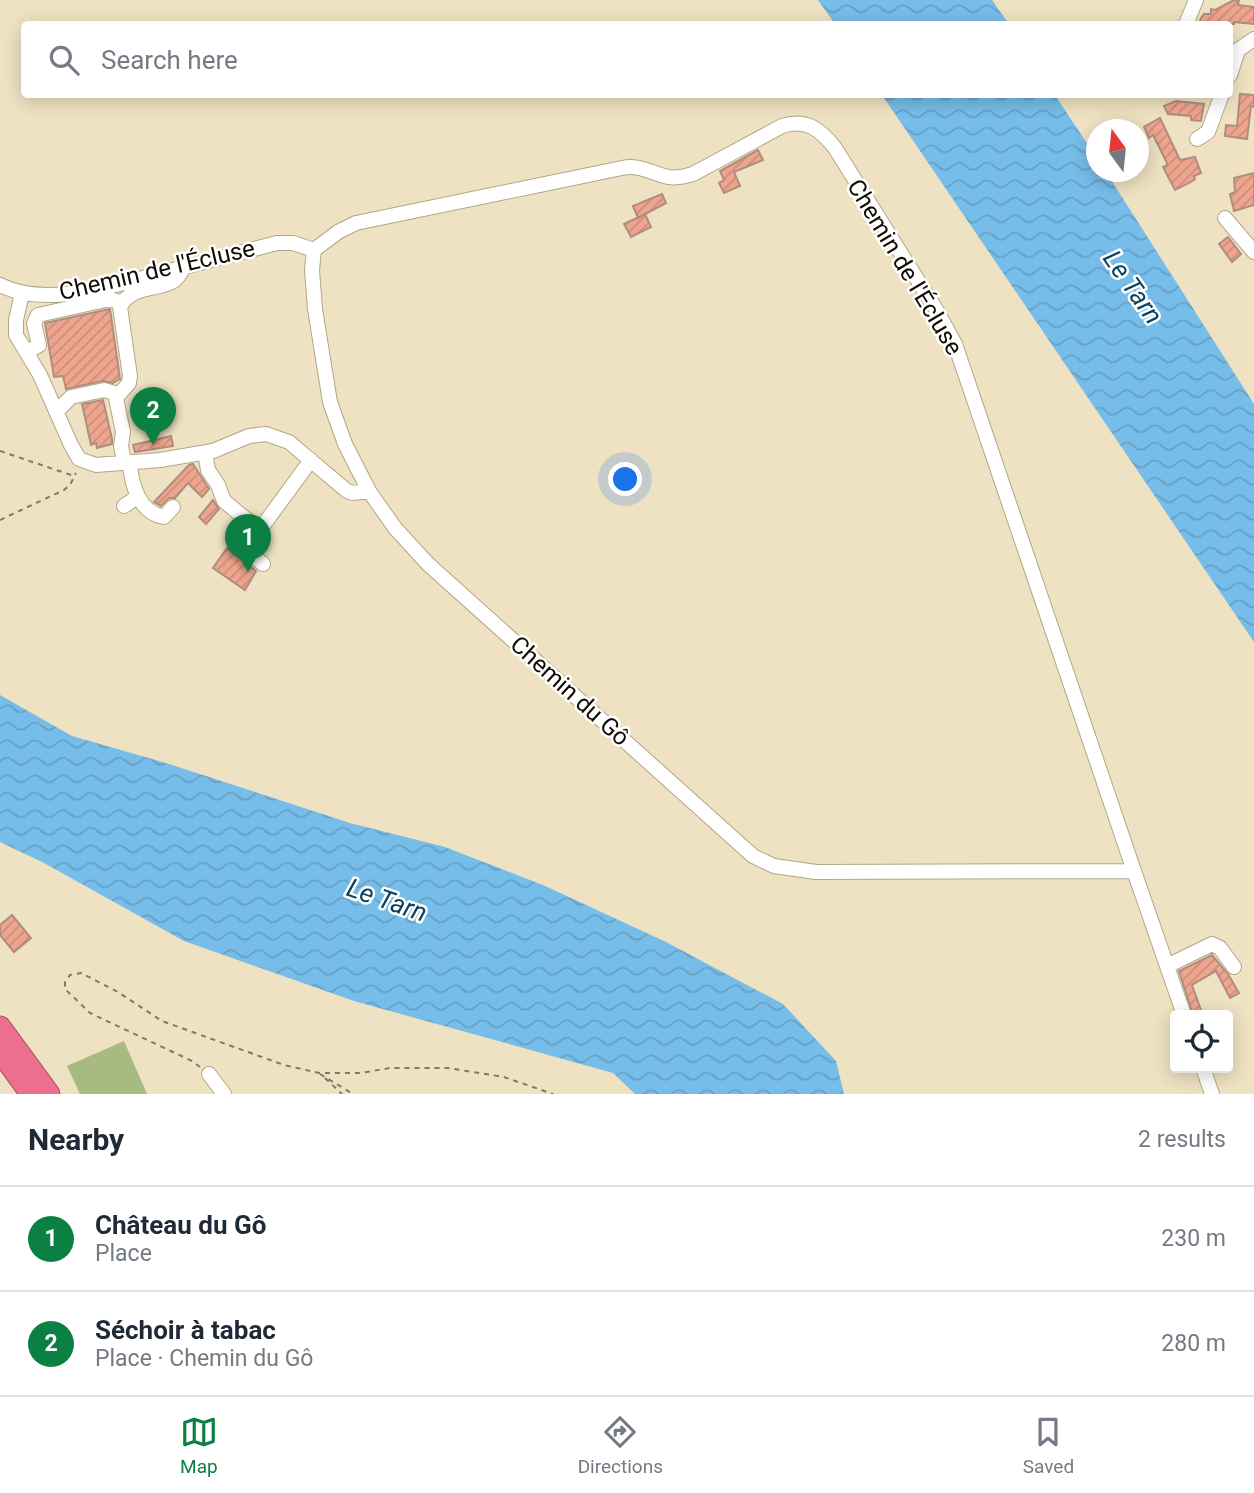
<!DOCTYPE html>
<meta charset="utf-8">
<style>
:root{--surface:#fff;--page:#f6f6f7;--text:#1f2937;--muted:#747a83;--line:#e0e1e3;--accent:#0b8043}
body{margin:0;font-family:Roboto,sans-serif;background:var(--page);color:var(--text)}
.controls{position:absolute;right:21px;bottom:21px;display:grid;overflow:hidden;border-radius:7px;box-shadow:0 4px 18px #0003}
.controls button{width:63px;height:63px;display:grid;place-items:center;padding:0;border:0;border-bottom:2px solid var(--line);background:var(--surface);color:var(--text);font:35px sans-serif}
.compass{position:absolute;left:1086px;top:119px;width:63px;height:63px;border-radius:50%;background:var(--surface);box-shadow:0 4px 18px #0003;rotate:345deg}
.you{position:absolute;left:626px;top:480px;width:24px;height:24px;margin:-18px;border:5px solid #fff;border-radius:50%;background:#1a73e8;box-shadow:0 0 0 10px #1a73e833}
.badge{display:grid;place-items:center;width:46px;height:46px;border-radius:50%;background:var(--accent);color:#fff;font-size:23px;font-weight:700}
.pin{position:absolute;translate:-50% -58px;filter:drop-shadow(0 2px 4px #0008)}
.pin::after{content:'';position:absolute;top:37px;width:24px;height:21px;background:inherit;clip-path:polygon(0 0,100% 0,50% 100%)}
.list{margin:0;padding:0;list-style:none}
h2{display:flex;justify-content:space-between;align-items:center;height:91px;margin:0;padding:0 28px;font-size:30px}
h2 small{font-size:23px;font-weight:400;color:var(--muted)}
.list li{display:grid;grid-template-columns:46px 1fr auto;gap:21px;align-items:center;box-sizing:border-box;height:105px;padding:0 28px;border-top:2px solid var(--line)}
.list b{display:block;font-size:26px;white-space:nowrap}
.list p{margin:0;font-size:23px;white-space:nowrap;color:var(--muted)}
.list em{font-size:23px;font-style:normal;color:var(--muted)}
.icon{flex:none;width:38px;height:38px;fill:none;stroke:currentColor;stroke-width:2;stroke-linecap:round;stroke-linejoin:round}
.map{position:relative;flex:none;width:1254px;height:1094px;overflow:hidden}
.search{position:absolute;background:var(--surface);box-shadow:0 4px 18px #0003;left:21px;right:21px;top:21px;height:77px;display:flex;align-items:center;gap:18px;box-sizing:border-box;padding:0 24px;border-radius:7px;color:var(--muted);font-size:26px}
.sheet{height:301px;background:var(--surface)}
nav{display:flex;justify-content:space-around;align-items:center;box-sizing:border-box;height:98px;border-top:2px solid var(--line);background:var(--surface);font-size:19px;color:var(--muted)}
nav a{display:grid;justify-items:center;gap:4px}
nav .on{color:var(--accent)}
.map>svg:first-child{display:block}
</style>
<div class="map">
<svg width="1254" height="1094" viewBox="0 0 1254 1094">
<defs>
<pattern id="water-waves" width="16" height="10" patternUnits="userSpaceOnUse" patternTransform="scale(1.75)"><rect width="16" height="10" fill="#77bde9"/><path d="M0 5q4-4 8 0t8 0" fill="none" stroke="#66a1c6"/></pattern>
<pattern id="building-hatch" width="6" height="6" patternUnits="userSpaceOnUse" patternTransform="scale(1.75)"><rect width="6" height="6" fill="#efa58d"/><path d="M-1 1l2-2M0 6l6-6M5 7l2-2" fill="none" stroke="#cc8d78"/></pattern>
</defs>
<rect width="100%" height="100%" fill="#efe2c2"/>
<path fill="#a7ba82" d="M 124,1041 L 147,1094 L 80,1094 L 67,1066 Z"/>
<path fill="url(#water-waves)" d="M 818,0 L 992,0 L 1009,24 L 835,24 Z
M 882,95 L 1055,95 L 1096,157 L 1096,172 L 1106,172 L 1254,404 L 1254,642 Z
M 0,695 L 72,736 L 166,763 L 350,823 L 445,847 L 543,885 L 666,942 L 783,1004 L 836,1061 L 844,1094 L 635,1094 L 613,1073 L 354,1001 L 184,941 L 44,863 L 0,842 Z"/>
<path fill="url(#building-hatch)" stroke="#af8d81" stroke-width="2" d="M 1234,0 L 1239,0 L 1238,5 L 1254,7 L 1254,24 L 1234,22 L 1234,24 L 1199,24 L 1201,18 L 1204,14 L 1211,14 L 1211,9 L 1215,10 Z
M 1240,94 L 1254,95 L 1254,107 L 1251,106 L 1247,139 L 1225,136 L 1226,125 L 1237,126 Z
M 1176,101 L 1204,104 L 1201,121 L 1191,120 L 1191,116 L 1168,114 L 1164,106 Z
M 1160,118 L 1180,160 L 1195,157 L 1201,173 L 1194,176 L 1195,179 L 1191,182 L 1175,190 L 1163,167 L 1167,165 L 1167,163 L 1153,135 L 1149,138 L 1144,127 Z
M 758,150 L 763,160 L 734,172 L 740,186 L 724,193 L 719,183 L 724,180 L 720,171 Z
M 1254,173 L 1254,205 L 1234,211 L 1230,194 L 1235,192 L 1234,178 Z
M 662,194 L 666,203 L 638,218 L 633,206 Z
M 645,214 L 651,227 L 631,237 L 624,224 Z
M 1228,237 L 1241,254 L 1232,262 L 1219,244 Z
M 110,309 L 120,379 L 113,383 L 102,381 L 66,389 L 63,376 L 54,377 L 45,323 Z
M 103,400 L 112,439 L 112,444 L 97,448 L 96,443 L 91,445 L 82,404 Z
M 171,436 L 173,446 L 135,452 L 133,445 Z
M 193,464 L 209,489 L 202,497 L 188,483 L 175,498 L 169,498 L 161,506 L 154,502 L 189,465 Z
M 213,500 L 219,509 L 206,524 L 199,517 Z
M 227,548 L 256,571 L 245,590 L 213,568 Z
M 12,915 L 31,938 L 14,952 L 0,935 L 0,925 Z
M 1212,955 L 1228,974 L 1239,993 L 1230,998 L 1216,971 L 1192,985 L 1202,1013 L 1193,1015 L 1179,971 Z"/>
<g fill="none" stroke-linecap="round" stroke-linejoin="round">
<defs>
<path id="minor" d="M 1186,24 L 1196,0
M 1230,75 L 1238,50 L 1254,39
M 1197,139 L 1208,132 L 1222,94
M 1225,218 L 1254,252
M 0,285 C 49,310 123,282 173,270 C 208,261 242,252 277,243 L 293,243 L 314,250
M 22,293 L 16,320 L 16,335 L 40,375 L 71,445 L 79,459 L 96,465 L 160,460 L 213,451 L 249,436 L 266,434 L 289,442 L 347,491 L 353,493 L 369,491 L 395,528 L 428,564 L 753,856 L 774,866 L 816,872 L 1134,871 L 1184,1015
M 27,352 L 39,345 L 34,323 L 38,315 L 110,299 L 122,303
M 57,411 L 71,397 L 104,390 L 118,394
M 205,453 L 208,470 L 218,485 L 224,501 L 258,529 L 259,531 L 249,543 L 247,551 L 263,564
M 124,462 L 121,446 L 123,432 L 116,398 L 129,383 L 130,376 L 120,307 C 131,284 160,291 175,280 C 179,277 182,270 185,266
M 130,462 C 131,484 139,513 164,517 L 173,507
M 369,491 L 345,444 L 330,402 L 315,309 L 312,270 L 314,250 L 338,232 L 356,223 L 622,168 C 641,164 652,174 669,177 C 677,179 685,176 693,174 L 782,126 C 806,118 820,129 835,148 L 937,311 L 955,344 L 1134,871
M 124,506 L 137,497
M 259,531 L 311,460
M 1167,966 L 1212,944 L 1220,948 L 1234,967
M 1203,1068 L 1212,1094
M 209,1074 L 224,1094"/>
<path id="highway" d="M 0,1027 L 49,1094
M 0,1051 L 31,1094"/>
</defs>
<use href="#minor" stroke="#b2a687" stroke-width="16"/>
<use href="#highway" stroke="#9f4d5d" stroke-width="23"/>
<path stroke="#827965" stroke-width="2" stroke-dasharray="5 5" stroke-linecap="butt" d="M 0,451 L 74,476
M 0,520 L 64,490 L 70,485 L 76,473
M 200,1067 L 192,1061 L 90,1013 L 65,989 L 65,982 L 70,975 L 81,973 L 118,992 L 162,1021 L 284,1065 L 319,1073 L 361,1073 L 390,1068 L 448,1068 L 504,1077 L 553,1094
M 320,1074 L 353,1094
M 325,1078 L 342,1094"/>
<use href="#minor" stroke="#fff" stroke-width="14"/>
<use href="#highway" stroke="#ec708e" stroke-width="21"/>
</g>
<g text-anchor="middle" stroke-width="5" stroke-linejoin="round" paint-order="stroke">
<g font-size="24" fill="#100c03" stroke="#fff">
<text transform="translate(905 267) rotate(59)" y="8">Chemin de l'Écluse</text>
<text transform="translate(157 270) rotate(-13)" y="8">Chemin de l'Écluse</text>
<text transform="translate(570 691) rotate(42)" y="8">Chemin du Gô</text>
</g>
<g font-size="26" font-style="italic" fill="#07425f" stroke="#fff">
<text transform="translate(1133 287) rotate(55)" y="9">Le Tarn</text>
<text transform="translate(387 900) rotate(19)" y="9">Le Tarn</text>
</g>
</g>
</svg>
<div class="controls">
<button><svg class="icon" aria-label="locate" viewBox="0 0 24 24"><circle cx="12" cy="12" r="6"/><path d="M12 2v4M12 18v4M2 12h4M18 12h4"/></svg></button>
</div>
<svg class="compass" viewBox="-18 -18 36 36"><path d="M0-13l5 13h-10z" fill="#e53935"/><path d="M0 13l5-13h-10z" fill="#747a83"/></svg>
<div class="you"></div>
<div class="pin badge" style="left:248px;top:572px">1</div>
<div class="pin badge" style="left:153px;top:445px">2</div>
<div class="search"><svg class="icon" aria-label="search" viewBox="0 0 24 24"><circle cx="10" cy="10" r="6"/><path d="M15 15l6 6"/></svg>Search here</div>
</div>
<section class="sheet">
<h2>Nearby<small>2 results</small></h2>
<ul class="list">
<li><span class="badge">1</span><div><b>Château du Gô</b><p>Place</p></div><em>230 m</em></li>
<li><span class="badge">2</span><div><b>Séchoir à tabac</b><p>Place · Chemin du Gô</p></div><em>280 m</em></li>
</ul>
</section>
<nav>
<a class="on"><svg class="icon" aria-label="map" viewBox="0 0 24 24"><path d="M3 6l6-2 6 2 6-2v14l-6 2-6-2-6 2zM9 4v14M15 6v14"/></svg>Map</a>
<a><svg class="icon" aria-label="directions" viewBox="0 0 24 24"><path d="M12 3l9 9-9 9-9-9zM9 14v-3h6M13 9l2 2-2 2"/></svg>Directions</a>
<a><svg class="icon" aria-label="saved" viewBox="0 0 24 24"><path d="M7 4h10v16l-5-4-5 4z"/></svg>Saved</a>
</nav>
